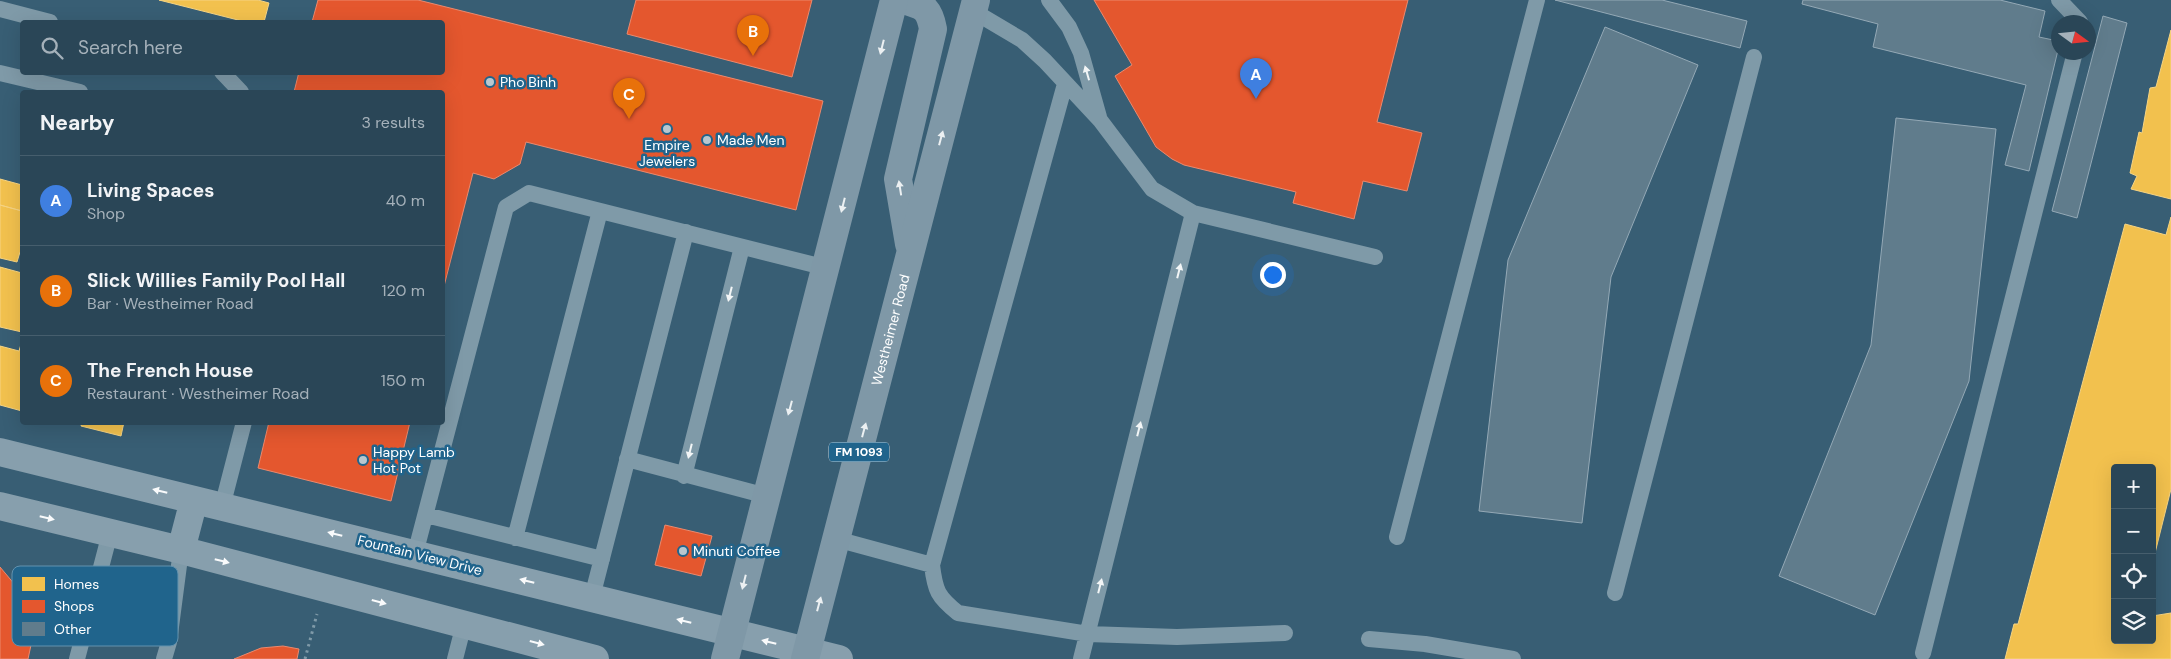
<!DOCTYPE html>
<meta charset="utf-8">
<style>
:root{--surface:#2a4657;--page:#365061;--text:#f1f3f6;--muted:#a5b1ba;--line:#465e6d;--accent:#b9c7ce}
body{margin:0;font-family:"DM Sans",sans-serif;background:var(--page);color:var(--text)}
.controls{position:absolute;right:15px;bottom:15px;display:grid;overflow:hidden;border-radius:5px;box-shadow:0 5px 20px #0002}
.controls button{width:45px;height:45px;display:grid;place-items:center;padding:0;border:0;border-bottom:1px solid var(--line);background:var(--surface);color:var(--text);font:25px sans-serif}
.compass{position:absolute;left:2051px;top:15px;width:45px;height:45px;border-radius:50%;background:var(--surface);box-shadow:0 5px 20px #0002;rotate:105deg}
.you{position:absolute;left:1272px;top:274px;width:18px;height:18px;margin:-12px;border:4px solid #fff;border-radius:50%;background:#1a73e8;box-shadow:0 0 0 8px #1a73e833}
.badge{display:grid;place-items:center;width:32px;height:32px;border-radius:50%;background:var(--accent);color:#fff;font-size:16px;font-weight:700}
.pin{position:absolute;translate:-50% -41px;filter:drop-shadow(0 1px 2px #0008)}
.pin::after{content:'';position:absolute;top:26px;width:18px;height:15px;background:inherit;clip-path:polygon(0 0,100% 0,50% 100%)}
.list{margin:0;padding:0;list-style:none}
h2{display:flex;justify-content:space-between;align-items:center;height:65px;margin:0;padding:0 20px;font-size:21px}
h2 small{font-size:16px;font-weight:400;color:var(--muted)}
.list li{display:grid;grid-template-columns:32px 1fr auto;gap:15px;align-items:center;box-sizing:border-box;height:90px;padding:0 20px;border-top:1px solid var(--line)}
.list b{display:block;font-size:19px;white-space:nowrap}
.list p{margin:0;font-size:16px;white-space:nowrap;color:var(--muted)}
.list em{font-size:16px;font-style:normal;color:var(--muted)}
.icon{flex:none;width:28px;height:28px;fill:none;stroke:currentColor;stroke-width:2;stroke-linecap:round;stroke-linejoin:round}
.map{position:relative;flex:none;width:2171px;height:659px;overflow:hidden}
.search{position:absolute;background:var(--surface);box-shadow:0 5px 20px #0002;left:20px;top:20px;width:425px;height:55px;display:flex;align-items:center;gap:12px;box-sizing:border-box;padding:0 18px;border-radius:5px;color:var(--muted);font-size:19px}
.panel{position:absolute;background:var(--surface);box-shadow:0 5px 20px #0002;left:20px;top:90px;width:425px;height:335px;border-radius:5px}
.map>svg:first-child{display:block}
</style>
<div class="map">
<svg width="2171" height="659" viewBox="0 0 2171 659">
<rect width="100%" height="100%" fill="#385e74"/>
<path fill="#f2c14e" stroke="#f6d483" d="M 159,0 L 258,0 L 269,3 L 264,22 L 246,22 Z
M 2171,30 L 2171,199 L 2131,189 L 2137,176 L 2130,173 L 2139,132 L 2142,133 L 2150,88 L 2156,87 Z
M 0,179 L 22,185 L 22,211 L 0,205 Z
M 0,205 L 22,211 L 22,252 L 20,252 L 17,262 L 0,258 Z
M 2171,217 L 2171,489 L 2152,565 L 2152,468 L 2115,468 L 2115,640 L 2152,640 L 2152,616 L 2171,613 L 2171,659 L 2005,659 L 2014,624 L 2018,624 L 2125,224 L 2166,235 Z
M 0,267 L 22,273 L 22,332 L 0,327 Z
M 22,341 L 22,411 L 0,405 L 0,346 L 19,351 Z
M 82,422 L 124,422 L 121,436 L 81,426 Z"/>
<path fill="#e4572e" stroke="#ec896d" d="M 318,0 L 418,0 L 823,101 L 796,210 L 526,142 L 520,164 L 494,179 L 473,173 L 442,294 L 442,92 L 294,92 L 299,72 L 442,72 L 442,22 L 312,22 Z
M 636,0 L 812,0 L 792,77 L 627,34 Z
M 1094,0 L 1408,0 L 1377,122 L 1422,133 L 1407,191 L 1363,181 L 1354,219 L 1293,203 L 1296,192 L 1184,165 L 1172,159 L 1156,147 L 1115,76 L 1132,65 Z
M 269,422 L 410,422 L 391,501 L 258,468 Z
M 665,525 L 712,536 L 701,576 L 655,565 Z
M 0,567 L 21,592 L 27,604 L 32,631 L 31,645 L 28,659 L 0,659 Z
M 283,646 L 299,649 L 297,659 L 234,659 L 261,648 Z"/>
<path fill="#607c8c" stroke="#94a9b6" d="M 1555,0 L 1662,0 L 1747,21 L 1740,48 Z
M 1803,0 L 2000,0 L 2045,11 L 2039,37 L 2058,41 L 2058,50 L 2029,171 L 2005,165 L 2026,85 L 1873,47 L 1878,24 L 1802,4 Z
M 2103,16 L 2127,23 L 2077,218 L 2052,211 Z
M 1605,27 L 1698,65 L 1611,277 L 1582,523 L 1479,511 L 1508,260 Z
M 1896,118 L 1996,129 L 1969,381 L 1875,615 L 1779,576 L 1871,345 Z"/>
<g fill="none" stroke-linecap="round" stroke-linejoin="round">
<path stroke="#7f9aa8" stroke-width="3" stroke-dasharray="2.5 4" stroke-linecap="butt" d="M 305,659 L 317,614"/>
<path stroke="#7f9aa8" stroke-width="16" d="M 1049,0 L 1069,27 L 1081,53 L 1099,117
M 2059,0 L 2080,22
M 0,9 L 50,22
M 973,11 L 1022,40 L 1045,61 L 1100,120 L 1152,189 L 1193,213 L 1375,257
M 222,72 L 241,92
M 0,73 L 80,92
M 1065,84 L 932,565 C 935,591 938,597 958,613 L 1088,634 L 1177,637 L 1285,633
M 627,459 L 767,496
M 684,476 L 742,247
M 222,507 L 244,422
M 426,515 L 602,559
M 1397,537 L 1537,0
M 515,538 L 600,211
M 836,539 L 932,565
M 415,554 L 506,207 L 529,193 L 827,268
M 1615,593 L 1754,57
M 592,597 L 686,232
M 1369,639 L 1425,644 L 1513,659
M 1923,653 L 2075,52
M 77,659 L 110,533
M 164,659 L 169,642 L 181,550
M 455,659 L 464,624
M 1081,659 L 1193,213"/>
<path stroke="#879fad" stroke-width="28" d="M 0,452 L 839,659
M 0,506 L 181,550 L 595,659
M 181,550 L 194,500"/>
<g stroke="#7f98a7" stroke-width="28">
<path d="M 903,0 C 923,6 929,7 933,29 L 898,179 L 909,244"/>
<path d="M 725,659 L 894,0"/>
<path id="s1" d="M 805,659 L 976,0"/>
</g>
</g>
<defs><path id="oneway-solid" d="M-6-.8H1V-3.2L6.5 0L1 3.2V.8H-6Z" transform="scale(1.25)"/></defs>
<g fill="#ecf0f2">
<use href="#oneway-solid" transform="translate(882 47) rotate(104)"/>
<use href="#oneway-solid" transform="translate(941 138) rotate(-75)"/>
<use href="#oneway-solid" transform="translate(900 188) rotate(-99)"/>
<use href="#oneway-solid" transform="translate(843 205) rotate(104)"/>
<use href="#oneway-solid" transform="translate(790 408) rotate(105)"/>
<use href="#oneway-solid" transform="translate(864 430) rotate(-75)"/>
<use href="#oneway-solid" transform="translate(744 582) rotate(104)"/>
<use href="#oneway-solid" transform="translate(819 604) rotate(-75)"/>
</g>
<g fill="#f2f5f6">
<use href="#oneway-solid" transform="translate(1087 73) rotate(-106)"/>
<use href="#oneway-solid" transform="translate(1179 271) rotate(-76)"/>
<use href="#oneway-solid" transform="translate(730 294) rotate(104)"/>
<use href="#oneway-solid" transform="translate(1139 429) rotate(-76)"/>
<use href="#oneway-solid" transform="translate(690 451) rotate(104)"/>
<use href="#oneway-solid" transform="translate(1100 586) rotate(-76)"/>
</g>
<g fill="#f9fafb">
<use href="#oneway-solid" transform="translate(160 491) rotate(-166)"/>
<use href="#oneway-solid" transform="translate(47 518) rotate(13)"/>
<use href="#oneway-solid" transform="translate(335 534) rotate(-166)"/>
<use href="#oneway-solid" transform="translate(222 561) rotate(14)"/>
<use href="#oneway-solid" transform="translate(527 581) rotate(-166)"/>
<use href="#oneway-solid" transform="translate(379 602) rotate(15)"/>
<use href="#oneway-solid" transform="translate(684 621) rotate(-166)"/>
<use href="#oneway-solid" transform="translate(769 642) rotate(-166)"/>
<use href="#oneway-solid" transform="translate(537 643) rotate(15)"/>
</g>
<g fill="#b9c7ce" stroke="#20648c" stroke-width="2">
<circle cx="490" cy="82" r="5"/>
<circle cx="667" cy="129" r="5"/>
<circle cx="707" cy="140" r="5"/>
<circle cx="363" cy="460" r="5"/>
<circle cx="683" cy="551" r="5"/>
</g>
<g text-anchor="middle" stroke-width="5" stroke-linejoin="round" paint-order="stroke">
<rect fill="#20648c" stroke="#bcd0dc" stroke-width="1" x="829" y="442.5" width="60" height="19" rx="4"/>
<g font-size="12" font-weight="bold" fill="#fff">
<text x="859" y="456">FM 1093</text>
</g>
<g font-size="14" fill="#fff" stroke="#20648c" text-anchor="start">
<text x="500" y="87">Pho Binh</text>
<text x="717" y="145">Made Men</text>
<text x="667" y="150" text-anchor="middle">Empire<tspan x="667" dy="16">Jewelers</tspan></text>
<text x="373" y="457">Happy Lamb<tspan x="373" dy="16">Hot Pot</tspan></text>
<text x="693" y="556">Minuti Coffee</text>
</g>
<g font-size="14" fill="#fff" stroke="#20648c">
<text dy="5" stroke="none"><textPath href="#s1" startOffset="340">Westheimer Road</textPath></text>
<text transform="translate(420 555) rotate(14)" y="5">Fountain View Drive</text>
</g>
</g>
<rect x="12" y="566" width="166" height="80" rx="8" fill="#20648c" stroke="#6392ae" stroke-width="1"/>
<rect x="22" y="577" width="23" height="14" fill="#f2c14e"/>
<rect x="22" y="600" width="23" height="13" fill="#e4572e"/>
<rect x="22" y="622" width="23" height="14" fill="#607c8c"/>
<g font-size="14" fill="#fff">
<text x="54" y="589">Homes</text>
<text x="54" y="611">Shops</text>
<text x="54" y="634">Other</text>
</g>
</svg>
<div class="controls">
<button>+</button>
<button>−</button>
<button><svg class="icon" aria-label="locate" viewBox="0 0 24 24"><circle cx="12" cy="12" r="6"/><path d="M12 2v4M12 18v4M2 12h4M18 12h4"/></svg></button>
<button><svg class="icon" aria-label="layers" viewBox="0 0 24 24"><path d="M12 4l9 5-9 5-9-5zM3 14l9 5 9-5"/></svg></button>
</div>
<svg class="compass" viewBox="-18 -18 36 36"><path d="M0-13l5 13h-10z" fill="#e53935"/><path d="M0 13l5-13h-10z" fill="#a5b1ba"/></svg>
<div class="you"></div>
<div class="pin badge" style="left:1256px;top:99px;background:#3f7fe0">A</div>
<div class="pin badge" style="left:753px;top:56px;background:#e8710a">B</div>
<div class="pin badge" style="left:629px;top:119px;background:#e8710a">C</div>
<div class="search"><svg class="icon" aria-label="search" viewBox="0 0 24 24"><circle cx="10" cy="10" r="6"/><path d="M15 15l6 6"/></svg>Search here</div>
<section class="panel">
<h2>Nearby<small>3 results</small></h2>
<ul class="list">
<li><span class="badge" style="background:#3f7fe0">A</span><div><b>Living Spaces</b><p>Shop</p></div><em>40 m</em></li>
<li><span class="badge" style="background:#e8710a">B</span><div><b>Slick Willies Family Pool Hall</b><p>Bar · Westheimer Road</p></div><em>120 m</em></li>
<li><span class="badge" style="background:#e8710a">C</span><div><b>The French House</b><p>Restaurant · Westheimer Road</p></div><em>150 m</em></li>
</ul>
</section>
</div>
